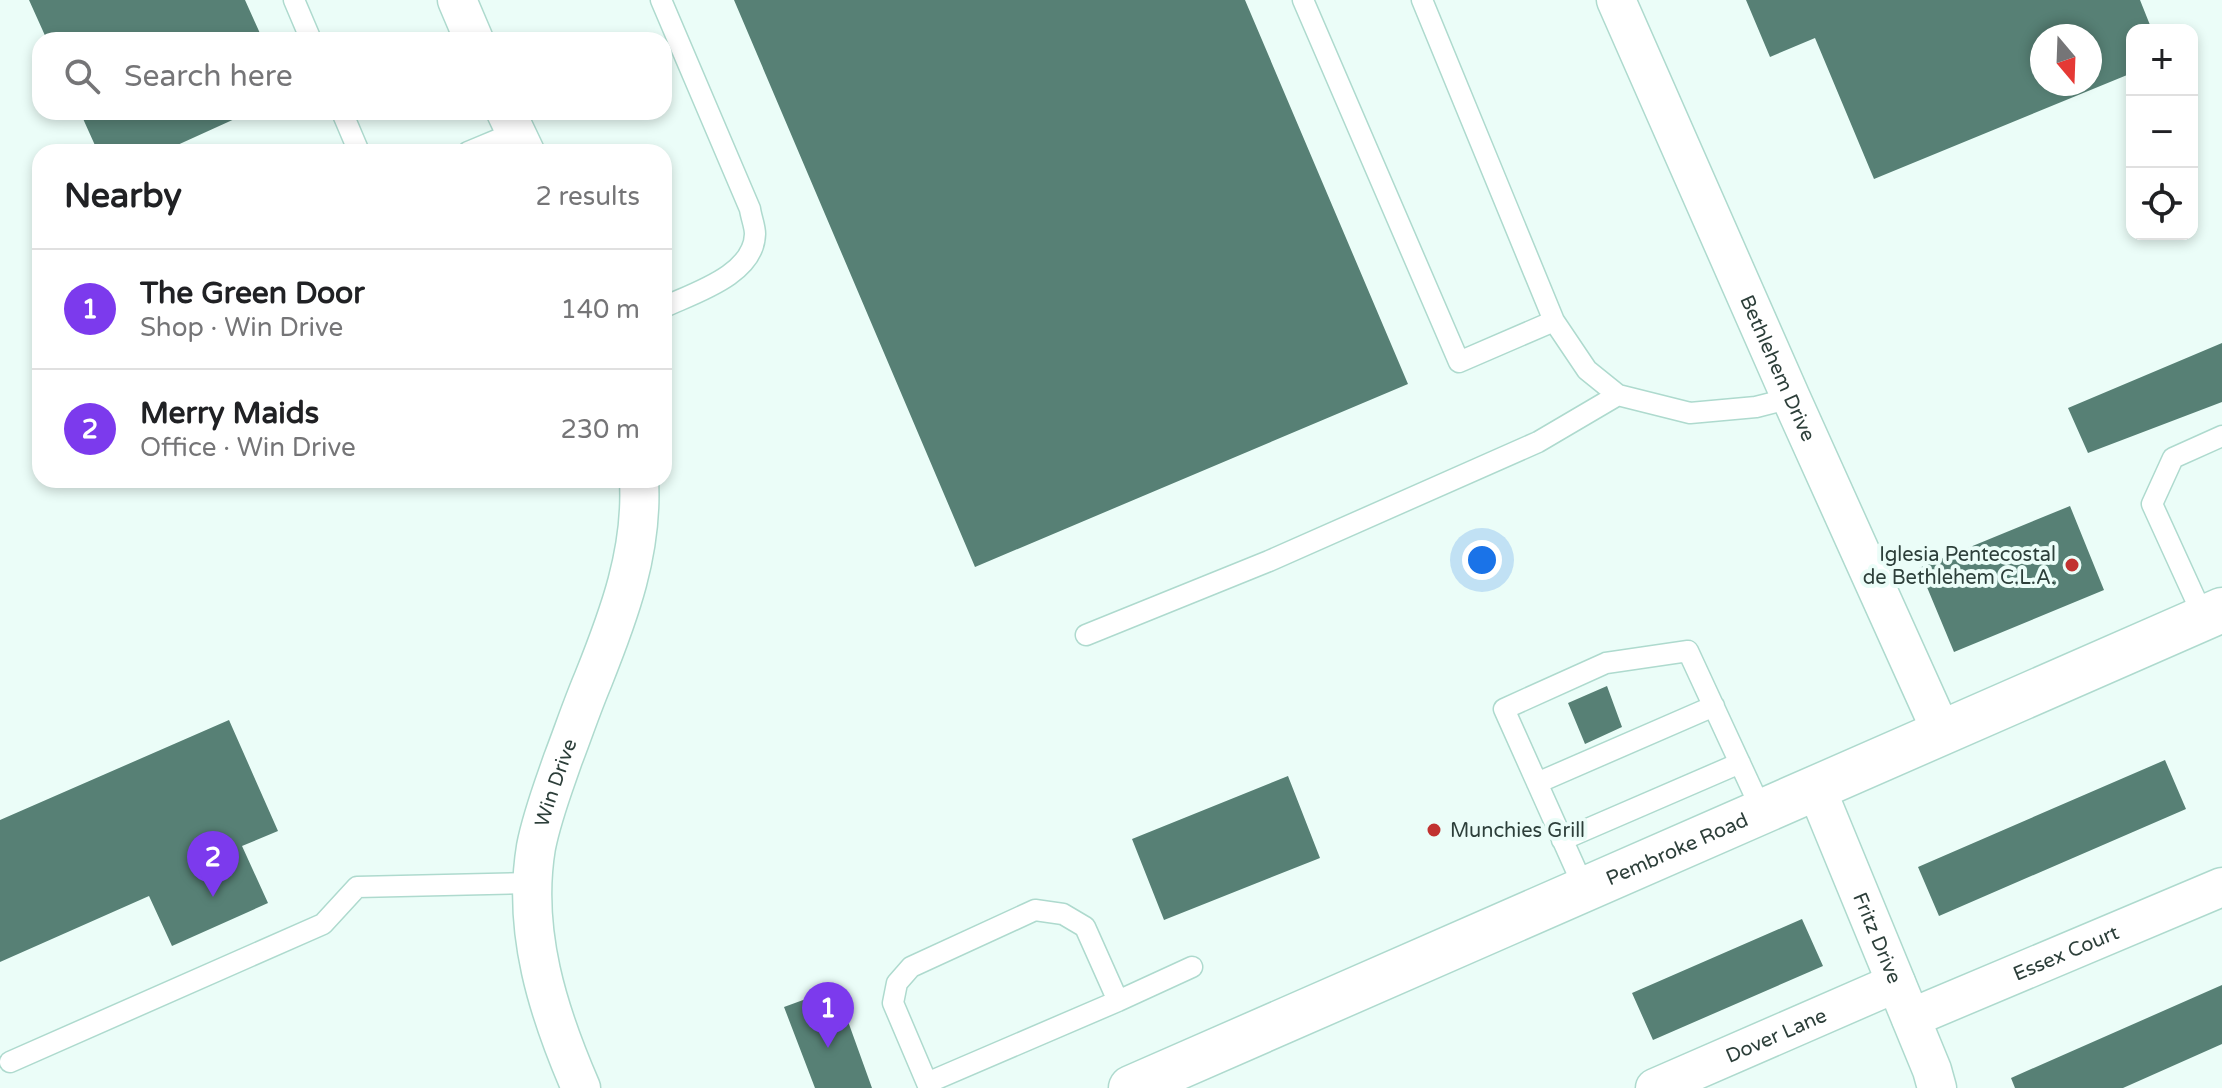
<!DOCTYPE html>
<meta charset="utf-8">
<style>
:root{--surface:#fff;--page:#f2f2f2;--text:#202124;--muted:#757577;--line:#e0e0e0;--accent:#7c3aed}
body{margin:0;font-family:"Varela Round",sans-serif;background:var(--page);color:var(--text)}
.controls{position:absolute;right:24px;top:24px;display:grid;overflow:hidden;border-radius:16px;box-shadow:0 4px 12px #0003}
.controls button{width:72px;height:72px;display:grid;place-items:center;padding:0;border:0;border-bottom:2px solid var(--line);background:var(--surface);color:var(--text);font:40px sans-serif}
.compass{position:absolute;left:2030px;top:24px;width:72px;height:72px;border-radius:50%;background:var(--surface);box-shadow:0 4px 12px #0003;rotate:161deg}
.you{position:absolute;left:1482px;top:560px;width:28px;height:28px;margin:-20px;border:6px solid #fff;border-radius:50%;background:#1a73e8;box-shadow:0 0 0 12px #1a73e833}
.badge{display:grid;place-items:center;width:52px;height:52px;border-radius:50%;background:var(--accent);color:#fff;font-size:26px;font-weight:700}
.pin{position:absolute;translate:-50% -66px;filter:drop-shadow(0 2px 4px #0008)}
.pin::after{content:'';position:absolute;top:42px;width:28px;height:24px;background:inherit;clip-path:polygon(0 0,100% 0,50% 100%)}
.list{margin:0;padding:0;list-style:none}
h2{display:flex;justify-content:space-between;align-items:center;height:104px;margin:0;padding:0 32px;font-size:34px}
h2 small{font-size:26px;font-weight:400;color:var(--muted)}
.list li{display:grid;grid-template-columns:52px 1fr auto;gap:24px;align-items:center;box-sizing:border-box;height:120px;padding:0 32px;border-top:2px solid var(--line)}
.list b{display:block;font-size:30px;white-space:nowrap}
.list p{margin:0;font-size:26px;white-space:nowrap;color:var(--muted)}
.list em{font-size:26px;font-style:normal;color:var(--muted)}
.icon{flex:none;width:44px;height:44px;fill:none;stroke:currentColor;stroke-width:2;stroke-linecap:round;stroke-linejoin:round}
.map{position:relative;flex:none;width:2222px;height:1088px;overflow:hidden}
.search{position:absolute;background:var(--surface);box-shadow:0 4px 12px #0003;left:32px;top:32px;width:640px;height:88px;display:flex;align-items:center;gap:20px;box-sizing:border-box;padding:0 28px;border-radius:24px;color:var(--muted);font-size:30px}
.panel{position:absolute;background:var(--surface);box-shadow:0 4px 12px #0003;left:32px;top:144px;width:640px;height:344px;border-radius:24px}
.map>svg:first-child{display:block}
</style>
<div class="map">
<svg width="2222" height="1088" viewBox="0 0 2222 1088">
<rect width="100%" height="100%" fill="#ebfdf8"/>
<path fill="#578075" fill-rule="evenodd" d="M 29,0 L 245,0 L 263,40 L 47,40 Z
M 734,0 L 1245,0 L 1408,384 L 975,567 Z
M 1746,0 L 2140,0 L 2152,30 L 2132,30 L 2132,73 L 1874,179 L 1815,38 L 1770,57 ZM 2042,36 L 2090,36 L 2090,84 L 2042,84 Z
M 80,112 L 250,112 L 162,152 L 98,152 Z
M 2222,343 L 2222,402 L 2088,453 L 2068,408 Z
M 2070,506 L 2104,590 L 1954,652 L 1919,568 Z
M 1607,686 L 1622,727 L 1585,744 L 1568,703 Z
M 229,720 L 278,831 L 242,846 L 268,903 L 172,946 L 149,896 L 0,962 L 0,820 Z
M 2165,760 L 2186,809 L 1939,916 L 1918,867 Z
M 1288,776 L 1320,858 L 1164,920 L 1132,839 Z
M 1802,919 L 1823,966 L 1653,1040 L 1632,993 Z
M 2222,985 L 2222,1044 L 2123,1088 L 2015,1088 L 2011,1078 Z
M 836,988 L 872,1088 L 815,1088 L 784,1007 Z"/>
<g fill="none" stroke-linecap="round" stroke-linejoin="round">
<defs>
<path id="service" d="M 294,0 L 311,40
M 661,0 L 750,209 C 751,217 755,226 755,234 C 754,275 694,293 664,307
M 1303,0 L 1459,362 L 1554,321 L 1422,0
M 342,112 L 359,152
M 468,152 L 516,132
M 1554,321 L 1587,370 L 1618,395 L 1690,413 L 1756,407 L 1791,398
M 2204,618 L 2152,504 L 2173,458 L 2222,436
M 1086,635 L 1269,561 L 1538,442 L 1618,395
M 1537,783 L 1714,706
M 1562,840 L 1740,763
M 1585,890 L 1504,709 L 1606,663 L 1688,651 L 1762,811
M 1118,1001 L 1192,967
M 10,1062 L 323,924 L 357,887 L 532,883
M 927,1083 L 1118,1001 L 1085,927 L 1063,914 L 1035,910 L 911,967 L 897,983 L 893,1003 L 927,1083 L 929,1088"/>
<g id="minor">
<path d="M 457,0 L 474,40"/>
<path id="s1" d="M 1616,0 L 1791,398 L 1942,733"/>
<path d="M 506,112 L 525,152"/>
<path id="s2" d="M 1816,788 L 1932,1070 L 1937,1088"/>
<path id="s3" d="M 1911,1018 L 2222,887"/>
<path id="s4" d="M 581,1088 C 548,1012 522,931 536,847 C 542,816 553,788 563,759 C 573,733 582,706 593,680 C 619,615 643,551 639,480"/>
<path id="s5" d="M 1655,1088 L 1896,983"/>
</g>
<g id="primary">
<path id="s6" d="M 1131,1088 L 2222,610"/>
</g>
</defs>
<use href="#service" stroke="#aedace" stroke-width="23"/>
<use href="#minor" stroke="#aedace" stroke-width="41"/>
<use href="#primary" stroke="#aedace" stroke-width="47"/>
<use href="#service" stroke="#fff" stroke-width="20"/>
<use href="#minor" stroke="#fff" stroke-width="38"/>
<use href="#primary" stroke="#fff" stroke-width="44"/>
</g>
<g fill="#c13230" stroke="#ebfdf8" stroke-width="3">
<circle cx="2072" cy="565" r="8"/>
<circle cx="1434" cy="830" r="8"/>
</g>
<g text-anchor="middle" stroke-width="8" stroke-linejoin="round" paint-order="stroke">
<g font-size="20" fill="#2d3f3a" stroke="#ebfdf8">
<text dy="7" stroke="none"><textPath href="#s1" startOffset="402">Bethlehem Drive</textPath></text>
<text dy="7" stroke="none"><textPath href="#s4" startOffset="316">Win Drive</textPath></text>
<text dy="7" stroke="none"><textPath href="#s6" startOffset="596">Pembroke Road</textPath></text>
<text dy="7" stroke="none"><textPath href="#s2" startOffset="162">Fritz Drive</textPath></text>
<text dy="7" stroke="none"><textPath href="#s3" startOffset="168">Essex Court</textPath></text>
<text dy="7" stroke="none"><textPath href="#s5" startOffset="132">Dover Lane</textPath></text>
</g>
<g font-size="20" fill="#2d3f3a" stroke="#ebfdf8" text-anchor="end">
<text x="2056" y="561">Iglesia Pentecostal<tspan x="2056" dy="23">de Bethlehem C.L.A.</tspan></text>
<text x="1450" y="837" text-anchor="start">Munchies Grill</text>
</g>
</g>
</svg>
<div class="controls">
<button>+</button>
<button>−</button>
<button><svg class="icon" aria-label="locate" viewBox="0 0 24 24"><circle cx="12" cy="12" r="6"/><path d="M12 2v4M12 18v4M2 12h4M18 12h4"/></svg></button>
</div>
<svg class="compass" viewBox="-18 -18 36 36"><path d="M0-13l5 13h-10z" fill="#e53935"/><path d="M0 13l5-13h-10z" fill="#757577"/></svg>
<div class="you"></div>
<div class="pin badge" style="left:828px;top:1048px">1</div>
<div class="pin badge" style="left:213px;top:897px">2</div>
<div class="search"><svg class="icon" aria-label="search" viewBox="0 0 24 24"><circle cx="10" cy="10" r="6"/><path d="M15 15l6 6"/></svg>Search here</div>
<section class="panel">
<h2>Nearby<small>2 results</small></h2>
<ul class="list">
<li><span class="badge">1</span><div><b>The Green Door</b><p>Shop · Win Drive</p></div><em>140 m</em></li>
<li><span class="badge">2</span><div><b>Merry Maids</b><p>Office · Win Drive</p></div><em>230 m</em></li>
</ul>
</section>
</div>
